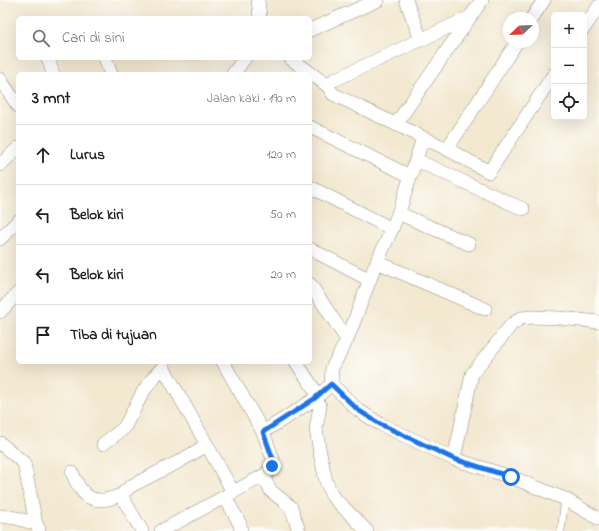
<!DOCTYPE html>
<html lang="id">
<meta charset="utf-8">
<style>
:root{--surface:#fff;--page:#f2f2f2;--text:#202124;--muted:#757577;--line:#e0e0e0}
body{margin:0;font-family:"Indie Flower",sans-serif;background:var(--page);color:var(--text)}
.controls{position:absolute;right:12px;top:12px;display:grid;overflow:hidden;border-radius:6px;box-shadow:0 4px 16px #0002}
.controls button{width:36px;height:36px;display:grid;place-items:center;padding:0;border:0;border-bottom:1px solid var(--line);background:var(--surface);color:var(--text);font:20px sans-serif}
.compass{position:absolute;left:503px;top:12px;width:36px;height:36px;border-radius:50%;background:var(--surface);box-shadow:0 4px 16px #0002;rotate:247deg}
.stop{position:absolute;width:12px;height:12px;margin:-9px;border:3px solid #1a73e8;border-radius:50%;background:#fff}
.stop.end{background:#1a73e8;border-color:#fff;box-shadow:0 1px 4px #0008}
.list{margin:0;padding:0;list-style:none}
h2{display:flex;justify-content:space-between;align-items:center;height:52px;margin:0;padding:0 16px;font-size:17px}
h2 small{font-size:13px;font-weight:400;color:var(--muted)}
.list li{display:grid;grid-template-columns:26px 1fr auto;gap:12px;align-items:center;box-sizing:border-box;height:60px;padding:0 16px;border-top:1px solid var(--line)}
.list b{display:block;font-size:15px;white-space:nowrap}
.list em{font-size:13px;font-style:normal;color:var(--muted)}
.icon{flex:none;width:22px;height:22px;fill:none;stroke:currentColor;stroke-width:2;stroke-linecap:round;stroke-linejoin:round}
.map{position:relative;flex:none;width:599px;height:531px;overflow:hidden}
.search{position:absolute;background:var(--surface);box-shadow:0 4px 16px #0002;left:16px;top:16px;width:296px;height:44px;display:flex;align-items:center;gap:10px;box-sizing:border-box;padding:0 14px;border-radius:6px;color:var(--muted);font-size:15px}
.panel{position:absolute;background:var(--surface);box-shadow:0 4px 16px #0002;left:16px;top:72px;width:296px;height:292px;border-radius:6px}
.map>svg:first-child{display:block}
</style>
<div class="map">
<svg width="599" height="531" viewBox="0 0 599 531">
<rect width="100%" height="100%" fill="#fdfcf7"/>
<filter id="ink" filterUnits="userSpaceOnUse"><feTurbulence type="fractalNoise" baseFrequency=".025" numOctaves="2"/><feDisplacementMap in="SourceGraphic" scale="8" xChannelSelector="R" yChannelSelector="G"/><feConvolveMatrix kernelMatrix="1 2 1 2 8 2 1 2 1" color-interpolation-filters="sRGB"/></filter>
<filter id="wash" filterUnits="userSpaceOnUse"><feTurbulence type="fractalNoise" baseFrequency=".012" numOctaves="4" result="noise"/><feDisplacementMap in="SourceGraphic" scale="16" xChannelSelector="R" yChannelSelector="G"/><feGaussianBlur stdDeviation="0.9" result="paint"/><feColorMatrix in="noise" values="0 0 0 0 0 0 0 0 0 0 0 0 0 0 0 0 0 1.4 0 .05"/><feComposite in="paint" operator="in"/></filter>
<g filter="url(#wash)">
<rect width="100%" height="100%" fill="#f3e8d0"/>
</g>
<g filter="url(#ink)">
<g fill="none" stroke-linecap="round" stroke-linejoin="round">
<defs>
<path id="service" d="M 561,531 L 565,499"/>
<path id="minor" d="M 258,0 L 260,18
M 406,0 L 421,40
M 470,17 L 334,80 L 329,83 L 329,88 L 333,94 L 447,149 L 489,172 L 554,74
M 532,18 L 544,0
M 584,28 L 599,6
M 310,30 L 378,0
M 48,58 L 53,74
M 105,58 L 111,74
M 290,58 L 328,86
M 233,74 L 245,58
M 0,79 L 18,106
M 396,124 L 482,0
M 310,127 L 410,176
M 447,149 L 517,42
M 416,160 L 523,209
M 0,165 L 18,148
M 310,187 L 392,229
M 398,213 L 469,244
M 0,239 L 18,221
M 310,249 L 370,280
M 377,262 L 485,309
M 310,284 L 347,340
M 0,312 L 18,293
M 296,362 L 318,395
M 331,384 L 358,410 L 380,424 L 454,459 L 511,477 L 565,499 L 599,519
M 315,399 L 320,406 L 316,429 L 320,453 L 326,481 L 332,496 L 367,531
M 263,432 L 315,399 L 331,384 L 332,368 L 347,340 L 375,266 L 392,229 L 401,206 L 423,138
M 0,443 L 24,463 L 36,524
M 103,444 L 124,428 L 143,392 L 153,378 L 163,367 L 207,445
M 454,459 L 472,374 L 511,325 L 521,318 L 533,317 L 560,318 L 599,322
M 72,472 C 82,499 94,506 121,495 L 142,531
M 263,476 L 271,491 L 291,507 L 299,531
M 121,495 L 131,486 L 180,461 L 207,445 L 233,492
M 225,497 L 240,524 L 241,531
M 0,516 L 16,518 L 36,524 L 39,529
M 161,531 L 263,476 L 269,471 L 272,466 L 273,459 L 263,432 L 223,362"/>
</defs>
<use href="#service" stroke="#8f8a7e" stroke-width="8"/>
<use href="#minor" stroke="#8f8a7e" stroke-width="14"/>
<use href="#service" stroke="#fff" stroke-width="7"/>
<use href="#minor" stroke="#fff" stroke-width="13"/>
</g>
</g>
<g fill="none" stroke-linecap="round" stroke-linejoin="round" filter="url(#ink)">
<path stroke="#1a73e8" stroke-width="5" d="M 272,466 L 273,459 L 263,432 L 314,399 L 331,384 L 358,410 L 380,424 L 454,459 L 511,477"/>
</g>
</svg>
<div class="controls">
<button>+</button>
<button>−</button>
<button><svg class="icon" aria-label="locate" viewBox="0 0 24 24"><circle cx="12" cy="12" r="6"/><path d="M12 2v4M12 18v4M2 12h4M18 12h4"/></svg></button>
</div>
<svg class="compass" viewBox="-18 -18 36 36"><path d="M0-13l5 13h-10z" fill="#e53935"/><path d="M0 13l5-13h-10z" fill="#757577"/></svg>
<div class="stop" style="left:511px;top:477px"></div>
<div class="stop end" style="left:272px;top:466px"></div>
<div class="search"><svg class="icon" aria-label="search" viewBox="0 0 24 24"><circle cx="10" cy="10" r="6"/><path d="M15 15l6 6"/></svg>Cari di sini</div>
<section class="panel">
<h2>3 mnt<small>Jalan kaki · 190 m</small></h2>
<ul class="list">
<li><svg class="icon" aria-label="ahead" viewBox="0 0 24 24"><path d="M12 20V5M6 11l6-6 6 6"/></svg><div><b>Lurus</b></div><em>120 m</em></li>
<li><svg class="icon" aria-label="left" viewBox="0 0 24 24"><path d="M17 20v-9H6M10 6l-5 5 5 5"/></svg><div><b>Belok kiri</b></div><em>50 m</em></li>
<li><svg class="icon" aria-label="left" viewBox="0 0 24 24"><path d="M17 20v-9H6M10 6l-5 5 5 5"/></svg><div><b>Belok kiri</b></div><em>20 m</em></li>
<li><svg class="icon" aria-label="arrive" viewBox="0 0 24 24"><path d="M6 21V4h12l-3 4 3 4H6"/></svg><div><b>Tiba di tujuan</b></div></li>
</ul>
</section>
</div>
